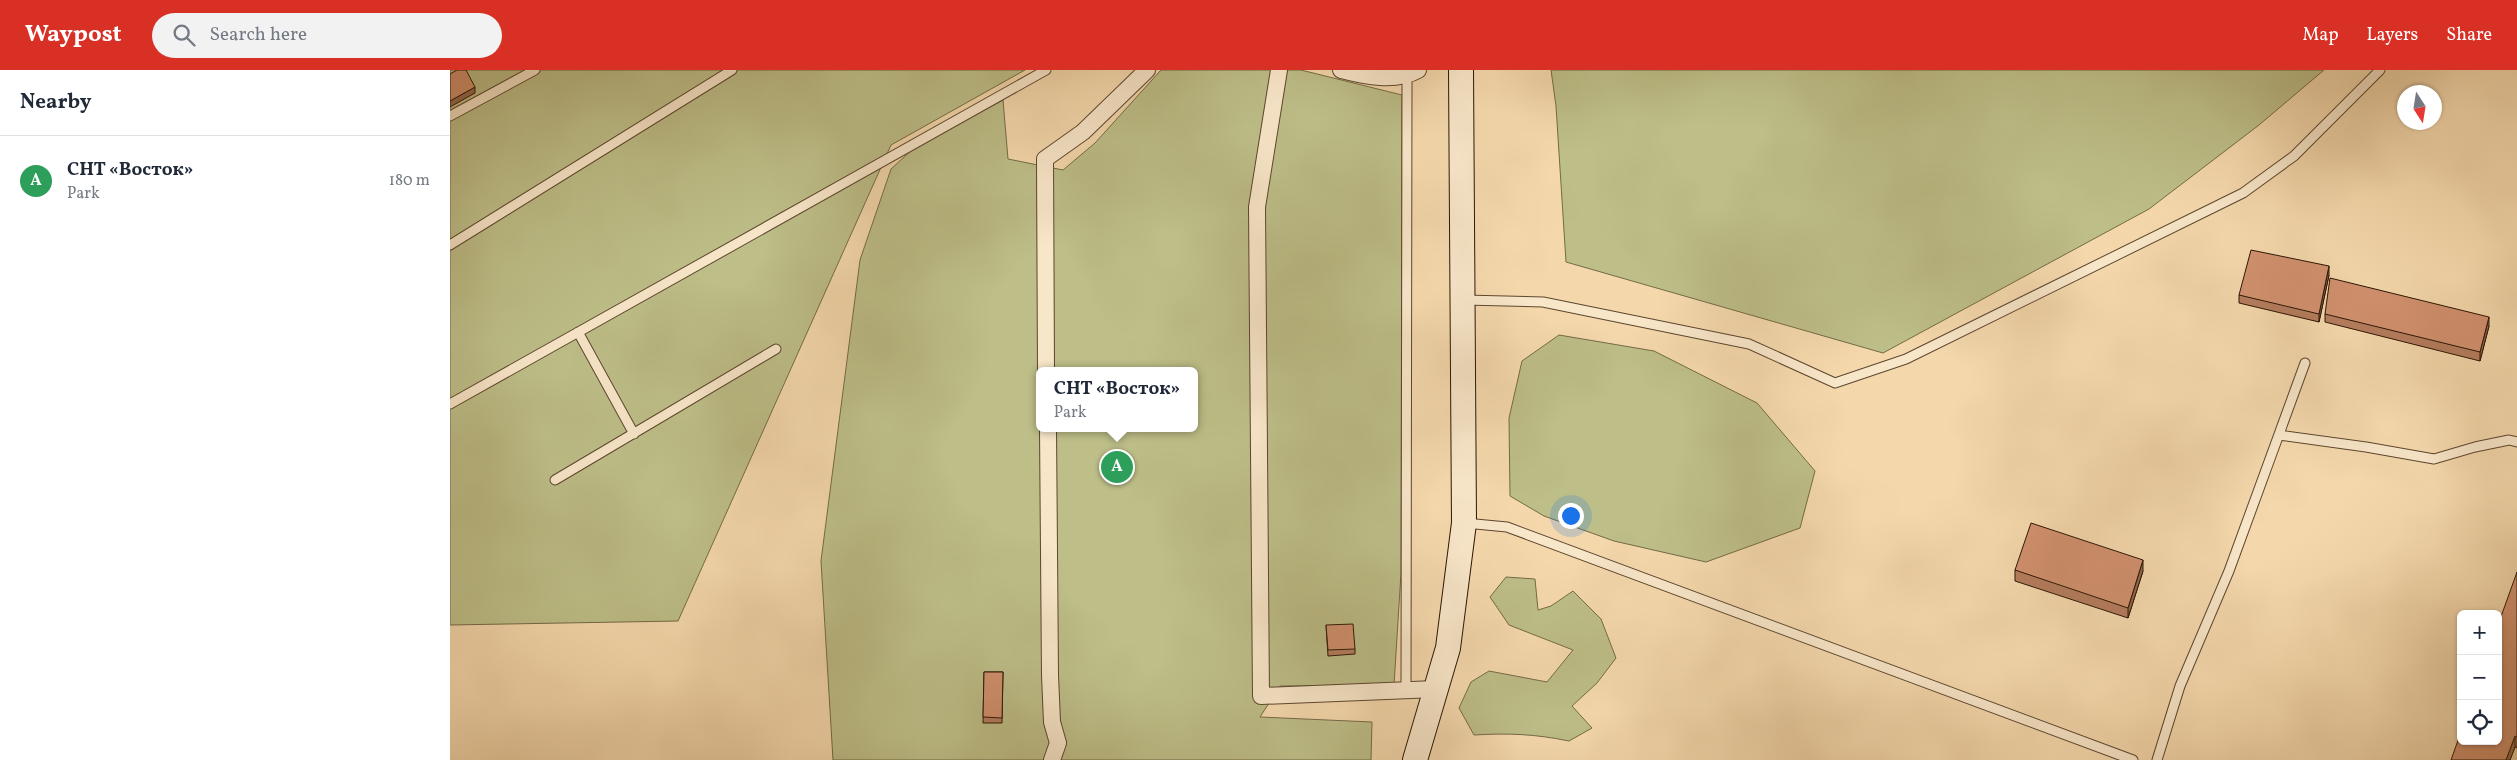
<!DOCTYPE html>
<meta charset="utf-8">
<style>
:root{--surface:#fff;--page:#f2f2f3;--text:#1f2937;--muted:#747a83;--line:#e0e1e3;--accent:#d93025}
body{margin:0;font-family:Vollkorn,serif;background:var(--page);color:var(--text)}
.controls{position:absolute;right:15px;bottom:15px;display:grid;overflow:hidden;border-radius:8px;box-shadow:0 1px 4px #0004}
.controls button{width:45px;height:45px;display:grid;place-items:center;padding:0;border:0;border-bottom:1px solid var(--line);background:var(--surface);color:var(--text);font:25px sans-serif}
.compass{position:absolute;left:1947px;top:15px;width:45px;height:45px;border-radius:50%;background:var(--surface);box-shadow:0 1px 4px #0004;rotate:168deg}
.you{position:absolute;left:1120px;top:445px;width:18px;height:18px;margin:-12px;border:4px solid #fff;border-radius:50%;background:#1a73e8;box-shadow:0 0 0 8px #1a73e833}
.badge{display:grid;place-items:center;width:32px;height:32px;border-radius:50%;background:var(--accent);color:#fff;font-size:16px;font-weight:700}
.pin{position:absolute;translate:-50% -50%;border:2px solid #fff;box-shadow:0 1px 5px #0006}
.popup{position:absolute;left:586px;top:297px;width:162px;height:65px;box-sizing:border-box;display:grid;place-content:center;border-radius:8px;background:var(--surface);filter:drop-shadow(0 1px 4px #0005);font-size:16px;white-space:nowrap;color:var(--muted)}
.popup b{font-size:19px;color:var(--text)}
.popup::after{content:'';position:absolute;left:50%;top:100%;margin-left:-10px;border:10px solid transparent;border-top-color:var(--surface)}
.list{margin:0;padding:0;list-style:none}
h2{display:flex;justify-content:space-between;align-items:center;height:65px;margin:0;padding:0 20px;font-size:21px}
h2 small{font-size:16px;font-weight:400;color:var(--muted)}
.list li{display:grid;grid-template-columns:32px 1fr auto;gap:15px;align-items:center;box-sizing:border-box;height:90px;padding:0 20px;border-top:1px solid var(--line)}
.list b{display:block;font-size:19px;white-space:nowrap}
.list p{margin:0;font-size:16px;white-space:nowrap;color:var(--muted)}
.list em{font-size:16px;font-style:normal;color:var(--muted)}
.icon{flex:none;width:28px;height:28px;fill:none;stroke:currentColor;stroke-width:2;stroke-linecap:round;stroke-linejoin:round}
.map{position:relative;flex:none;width:2067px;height:690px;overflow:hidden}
header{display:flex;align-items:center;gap:30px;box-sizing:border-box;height:70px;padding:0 25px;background:var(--accent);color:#fff}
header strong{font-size:24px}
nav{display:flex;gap:28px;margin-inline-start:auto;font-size:18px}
.search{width:350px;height:45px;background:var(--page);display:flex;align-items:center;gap:12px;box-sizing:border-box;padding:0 18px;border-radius:28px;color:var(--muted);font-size:19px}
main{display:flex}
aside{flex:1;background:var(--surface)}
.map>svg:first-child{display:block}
</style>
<header>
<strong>Waypost</strong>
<div class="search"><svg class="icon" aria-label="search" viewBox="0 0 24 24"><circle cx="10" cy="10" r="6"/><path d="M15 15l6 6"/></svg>Search here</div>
<nav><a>Map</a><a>Layers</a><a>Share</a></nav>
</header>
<main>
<aside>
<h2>Nearby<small></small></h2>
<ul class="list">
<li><span class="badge" style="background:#2e9e5b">A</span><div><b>СНТ «Восток»</b><p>Park</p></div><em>180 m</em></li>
</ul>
</aside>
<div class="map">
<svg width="2067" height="690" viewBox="0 0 2067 690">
<rect width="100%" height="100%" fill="#f4d8ac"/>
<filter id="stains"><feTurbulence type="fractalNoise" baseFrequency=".004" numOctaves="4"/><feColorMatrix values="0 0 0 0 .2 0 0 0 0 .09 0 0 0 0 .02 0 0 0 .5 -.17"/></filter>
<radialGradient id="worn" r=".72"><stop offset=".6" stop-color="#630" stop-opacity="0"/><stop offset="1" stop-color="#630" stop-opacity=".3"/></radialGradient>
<path fill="#bdbe88" stroke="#746a46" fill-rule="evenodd" d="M 0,0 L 575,0 L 441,75 L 228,551 L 0,555 Z
M 711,0 L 851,0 L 952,25 L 951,503 L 944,615 L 830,616 L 810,647 L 922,652 L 921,690 L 383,690 L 371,491 L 410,190 L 441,99 L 465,77 L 553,30 L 558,89 L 613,100 L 645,73 ZM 590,301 L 744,301 L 744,358 L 590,358 Z
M 1101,0 L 1874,0 L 1809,55 L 1699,139 L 1433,283 L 1116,192 L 1106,36 Z
M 1109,265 L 1204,281 L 1307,333 L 1365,401 L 1350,458 L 1256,492 L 1164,471 L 1094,446 L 1060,426 L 1059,348 L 1072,291 Z
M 1056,507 L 1085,509 L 1088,540 L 1101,536 L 1123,521 L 1151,549 L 1166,588 L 1147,613 L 1122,636 L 1142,658 L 1119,671 C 1085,664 1059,663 1024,665 L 1009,638 L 1021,612 L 1039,601 L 1097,612 L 1123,580 L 1059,555 L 1040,527 Z"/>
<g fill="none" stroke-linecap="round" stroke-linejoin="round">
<defs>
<path id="lane" d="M 0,46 L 85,0
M 0,175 L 282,0
M 1014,230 L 1093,232 L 1299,274 L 1385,313 L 1456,289 L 1793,123 L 1844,86 L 1930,0
M 128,262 L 184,364
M 0,334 L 596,0
M 1829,365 L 1916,377 L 1984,389 L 2025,377 L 2059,370 L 2067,372
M 105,410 L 326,279
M 1015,453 L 1057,457 L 1683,690
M 956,621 L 957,6
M 1707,690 L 1730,616 L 1779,501 L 1855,293"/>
<path id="street" d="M 829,0 L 807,137 L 811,626 L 986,619
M 891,0 C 915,6 945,13 968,0
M 596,301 L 595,89 L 633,62 L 697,0
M 598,358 L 600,605 L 602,652 L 608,673 L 602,690"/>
<path id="secondary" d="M 965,690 L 998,578 L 1014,453 L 1011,0"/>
</defs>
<use href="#lane" stroke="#5d462e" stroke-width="11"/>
<use href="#street" stroke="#5d462e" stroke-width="18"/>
<use href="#secondary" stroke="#2b1604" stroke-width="26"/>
<use href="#lane" stroke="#f8e6c9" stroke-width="9"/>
<use href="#street" stroke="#f8e6c9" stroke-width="16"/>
<use href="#secondary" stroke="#f8e6c9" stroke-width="24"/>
</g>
<path fill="#b57d5f" stroke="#2b1604" d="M 1879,205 L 1869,252 L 1789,233 L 1789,225 Z
M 1875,244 L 2039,256 L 2030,291 L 1875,252 Z
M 1565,500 L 1693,501 L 1678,548 L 1565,511 Z
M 2067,502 L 2067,678 L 2065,677 L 2060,690 Z
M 876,555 L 905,579 L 905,584 L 878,586 Z
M 534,602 L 553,602 L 552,653 L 533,653 Z"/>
<path fill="#93664e" stroke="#2b1604" d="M 25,17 L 25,23 L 0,37 L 0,31 Z
M 1879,196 L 1879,205 L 1869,252 L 1869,244 Z
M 2039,247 L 2039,256 L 2030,291 L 2030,282 Z
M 1693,490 L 1693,501 L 1678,548 L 1678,538 Z
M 2065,666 L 2065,677 L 2060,690 L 2056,690 Z"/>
<path fill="#d2916f" stroke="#2b1604" d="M 7,0 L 16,0 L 25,17 L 0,31 L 0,4 Z
M 1801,180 L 1879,196 L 1869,244 L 1789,225 Z
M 1880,208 L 2039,247 L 2030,282 L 1875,244 Z
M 1581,453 L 1693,490 L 1678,538 L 1565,500 Z
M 2067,502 L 2067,667 L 2065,666 L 2056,690 L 2001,690 L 2011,662 L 2011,671 L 2048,671 L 2048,555 Z
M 903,554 L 905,579 L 878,580 L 876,555 Z
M 534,602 L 553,602 L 552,648 L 533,647 Z"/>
<rect width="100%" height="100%" filter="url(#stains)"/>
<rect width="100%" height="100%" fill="url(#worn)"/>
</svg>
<div class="controls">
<button>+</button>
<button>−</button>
<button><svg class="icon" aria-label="locate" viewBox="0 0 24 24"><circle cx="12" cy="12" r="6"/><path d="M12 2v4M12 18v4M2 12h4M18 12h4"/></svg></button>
</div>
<svg class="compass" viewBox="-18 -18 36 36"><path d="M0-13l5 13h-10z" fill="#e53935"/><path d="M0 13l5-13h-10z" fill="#747a83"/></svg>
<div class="you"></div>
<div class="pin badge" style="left:667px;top:397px;background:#2e9e5b">A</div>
<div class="popup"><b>СНТ «Восток»</b>Park</div>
</div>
</main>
